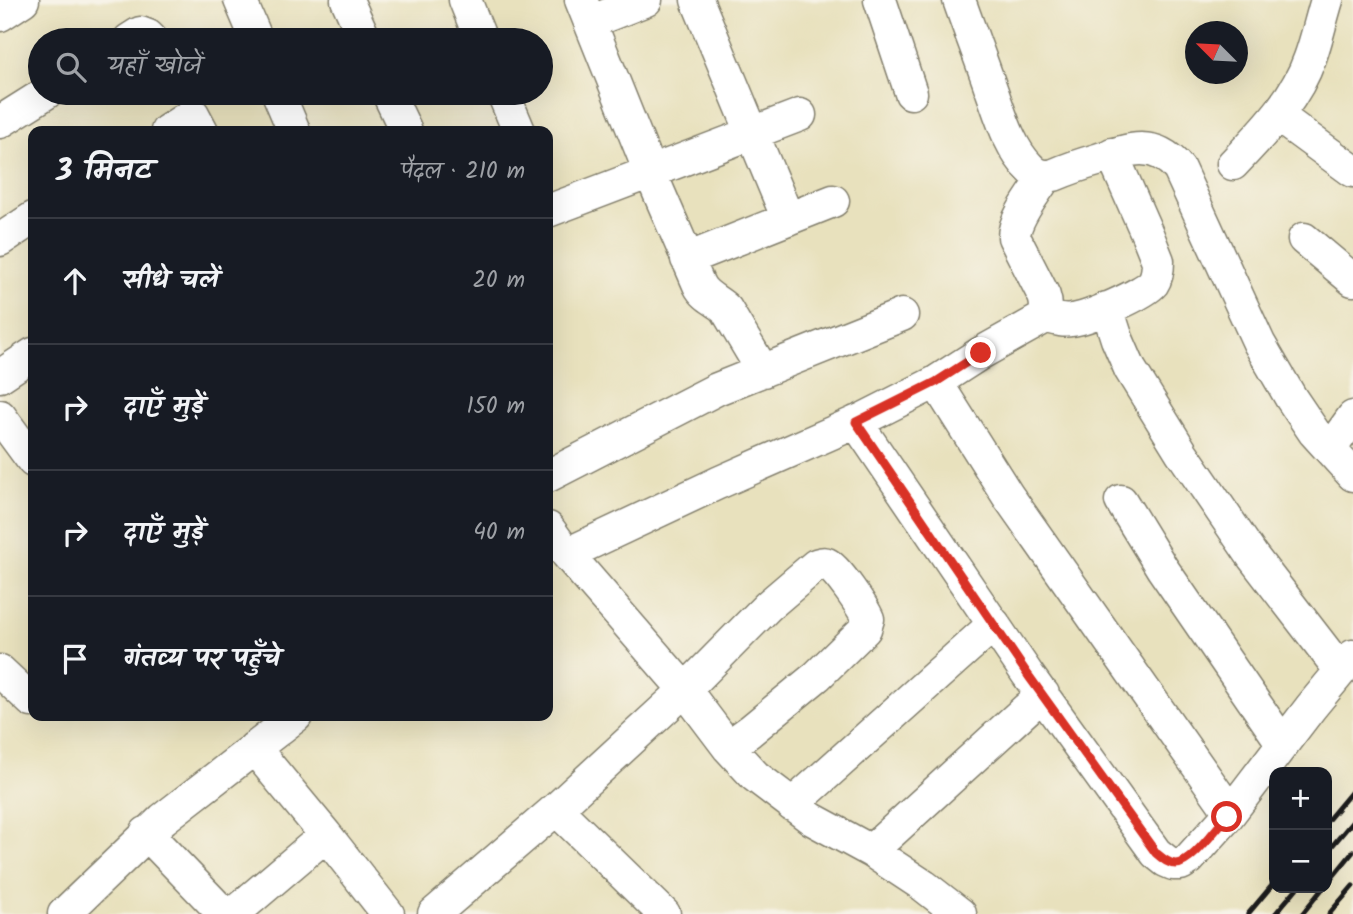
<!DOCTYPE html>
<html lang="hi">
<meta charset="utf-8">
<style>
:root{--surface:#171b24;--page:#242831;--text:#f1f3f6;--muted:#9ea1a6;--line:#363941}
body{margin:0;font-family:Kalam,"Playpen Sans Deva",sans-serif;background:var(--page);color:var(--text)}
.controls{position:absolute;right:21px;bottom:21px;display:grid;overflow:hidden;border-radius:14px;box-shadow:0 7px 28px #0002}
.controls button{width:63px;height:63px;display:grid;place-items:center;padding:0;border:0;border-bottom:2px solid var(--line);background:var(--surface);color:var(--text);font:35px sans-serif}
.compass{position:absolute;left:1185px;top:21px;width:63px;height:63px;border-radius:50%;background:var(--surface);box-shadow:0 7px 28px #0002;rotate:294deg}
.stop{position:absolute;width:21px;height:21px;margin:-16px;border:5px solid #d93025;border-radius:50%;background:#fff}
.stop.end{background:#d93025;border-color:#fff;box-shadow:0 2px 7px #0008}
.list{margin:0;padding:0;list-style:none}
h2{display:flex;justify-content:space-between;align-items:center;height:91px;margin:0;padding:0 28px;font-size:30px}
h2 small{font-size:23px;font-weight:400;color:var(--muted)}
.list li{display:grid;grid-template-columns:46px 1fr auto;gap:21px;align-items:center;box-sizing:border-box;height:126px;padding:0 28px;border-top:2px solid var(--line)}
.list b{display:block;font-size:26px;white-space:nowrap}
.list em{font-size:23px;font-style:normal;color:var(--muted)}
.icon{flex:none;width:38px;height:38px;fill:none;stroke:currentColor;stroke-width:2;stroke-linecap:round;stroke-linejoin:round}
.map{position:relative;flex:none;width:1353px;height:914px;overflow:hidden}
.search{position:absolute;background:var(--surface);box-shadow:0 7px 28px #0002;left:28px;top:28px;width:525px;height:77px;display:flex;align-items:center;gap:18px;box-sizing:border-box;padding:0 24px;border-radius:38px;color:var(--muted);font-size:26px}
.panel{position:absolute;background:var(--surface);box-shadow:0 7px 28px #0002;left:28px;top:126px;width:525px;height:595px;border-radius:14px}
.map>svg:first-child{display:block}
</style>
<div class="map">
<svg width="1353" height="914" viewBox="0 0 1353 914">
<rect width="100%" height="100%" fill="#f7f3e8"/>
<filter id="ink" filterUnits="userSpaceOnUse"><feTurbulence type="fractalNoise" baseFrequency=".0143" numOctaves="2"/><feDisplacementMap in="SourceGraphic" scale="14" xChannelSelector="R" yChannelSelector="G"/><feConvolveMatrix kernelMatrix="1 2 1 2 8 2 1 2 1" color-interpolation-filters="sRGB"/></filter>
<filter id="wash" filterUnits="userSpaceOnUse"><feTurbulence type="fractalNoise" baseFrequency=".00686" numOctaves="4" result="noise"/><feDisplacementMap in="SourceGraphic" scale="28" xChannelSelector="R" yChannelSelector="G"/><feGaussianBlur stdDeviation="1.57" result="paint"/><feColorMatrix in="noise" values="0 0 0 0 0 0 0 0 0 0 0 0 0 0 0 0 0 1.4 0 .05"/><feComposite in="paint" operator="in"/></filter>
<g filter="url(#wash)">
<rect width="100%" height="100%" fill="#e8e1bd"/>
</g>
<g filter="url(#ink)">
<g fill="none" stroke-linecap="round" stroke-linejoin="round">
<defs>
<path id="minor" d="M 240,0 L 257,40
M 347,0 L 365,40
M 465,0 L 481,40
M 581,0 L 650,172 L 699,285 C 705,297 717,300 726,309 L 763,371
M 697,0 L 788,219
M 880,0 L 911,93
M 959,0 C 969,29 980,57 990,86 C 1000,113 1009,148 1030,168 C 1037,176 1045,177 1054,175 C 1068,169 1083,164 1097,160 C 1128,149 1155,139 1179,169 L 1259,343 L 1291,398 L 1314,432 L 1353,475
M 0,15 L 23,0
M 590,22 L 646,0
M 129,40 L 140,33 L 148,36 L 152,40
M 278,93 L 294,131
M 388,93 L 406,131
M 503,93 L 519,131
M 1278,116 L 1353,171
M 0,122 L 46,93
M 167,131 L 193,114 L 202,131
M 1233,164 C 1263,132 1295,101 1310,58 C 1317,39 1321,19 1327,0
M 548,211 L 800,115
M 1304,239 L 1353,280
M 0,240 L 33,218
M 687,259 L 833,201
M 1107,308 L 1117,339 L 1130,369 L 1182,453 L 1253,557 L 1341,671
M 1044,316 C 1053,318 1062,322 1071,320 C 1087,319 1144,294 1153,283 C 1157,277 1158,269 1158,261 L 1148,236 L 1112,154
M 0,376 L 33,354
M 936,382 L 1008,496 L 1230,812
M 0,416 L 33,461
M 856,422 L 1028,675 L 1156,853 L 1166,861 L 1173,864 L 1181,864 L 1189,859 L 1227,817 L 1311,707 L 1353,656
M 1330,449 L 1353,417
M 548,476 L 717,389 L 902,315
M 1121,501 L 1162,568 L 1283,744
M 548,528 L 567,554 L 685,690 L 728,747 L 755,776 L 812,819 L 871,851 L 924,886 L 960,914
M 567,554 L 718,483 L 861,420 L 936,382 L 981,353 L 1040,320 C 1047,313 1047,305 1044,296 L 1014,237 C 1014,218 1036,192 1046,176
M 0,671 L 32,701
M 254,748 L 326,835 L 388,914
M 792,805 L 994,624
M 556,809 L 664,914
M 146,833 L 224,914
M 871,851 L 1043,694
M 64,914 L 163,819 L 296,716
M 233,914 L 326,835
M 434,914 L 556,809 L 685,690 L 768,606 L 816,565 C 820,564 823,562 827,564 C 837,568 864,609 868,619 L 865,629 L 817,676 L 750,731 L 728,747"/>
</defs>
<use href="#minor" stroke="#827e6c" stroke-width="35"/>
<use href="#minor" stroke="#fff" stroke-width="32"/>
<path stroke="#1c1c1c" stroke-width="5" d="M 1327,821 L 1353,790
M 1327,852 L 1353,821
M 1327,884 L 1353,852
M 1248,914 L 1274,883
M 1275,914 L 1297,888
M 1302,914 L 1323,888
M 1329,914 L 1353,886"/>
</g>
</g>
<g fill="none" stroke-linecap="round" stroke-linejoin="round" filter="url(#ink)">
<path stroke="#d93025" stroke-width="9" d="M 981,353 L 936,382 L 856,422 L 1028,675 L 1156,853 C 1162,858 1168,864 1176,864 C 1191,864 1216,828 1227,817"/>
</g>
</svg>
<div class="controls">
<button>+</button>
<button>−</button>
</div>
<svg class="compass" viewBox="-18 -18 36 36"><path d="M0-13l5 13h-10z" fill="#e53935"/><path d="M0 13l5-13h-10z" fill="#9ea1a6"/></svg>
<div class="stop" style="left:1227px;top:817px"></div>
<div class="stop end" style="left:981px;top:353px"></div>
<div class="search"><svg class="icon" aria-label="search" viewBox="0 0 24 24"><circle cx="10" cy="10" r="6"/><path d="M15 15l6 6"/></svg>यहाँ खोजें</div>
<section class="panel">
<h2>3 मिनट<small>पैदल · 210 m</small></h2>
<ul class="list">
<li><svg class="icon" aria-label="ahead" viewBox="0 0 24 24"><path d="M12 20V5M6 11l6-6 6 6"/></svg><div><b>सीधे चलें</b></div><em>20 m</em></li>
<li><svg class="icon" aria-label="right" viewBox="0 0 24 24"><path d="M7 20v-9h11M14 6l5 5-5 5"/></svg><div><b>दाएँ मुड़ें</b></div><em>150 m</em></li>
<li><svg class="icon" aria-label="right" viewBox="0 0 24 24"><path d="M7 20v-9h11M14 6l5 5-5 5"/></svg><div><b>दाएँ मुड़ें</b></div><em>40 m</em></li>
<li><svg class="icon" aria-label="arrive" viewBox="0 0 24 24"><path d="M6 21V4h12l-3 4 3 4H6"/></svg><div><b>गंतव्य पर पहुँचे</b></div></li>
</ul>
</section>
</div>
